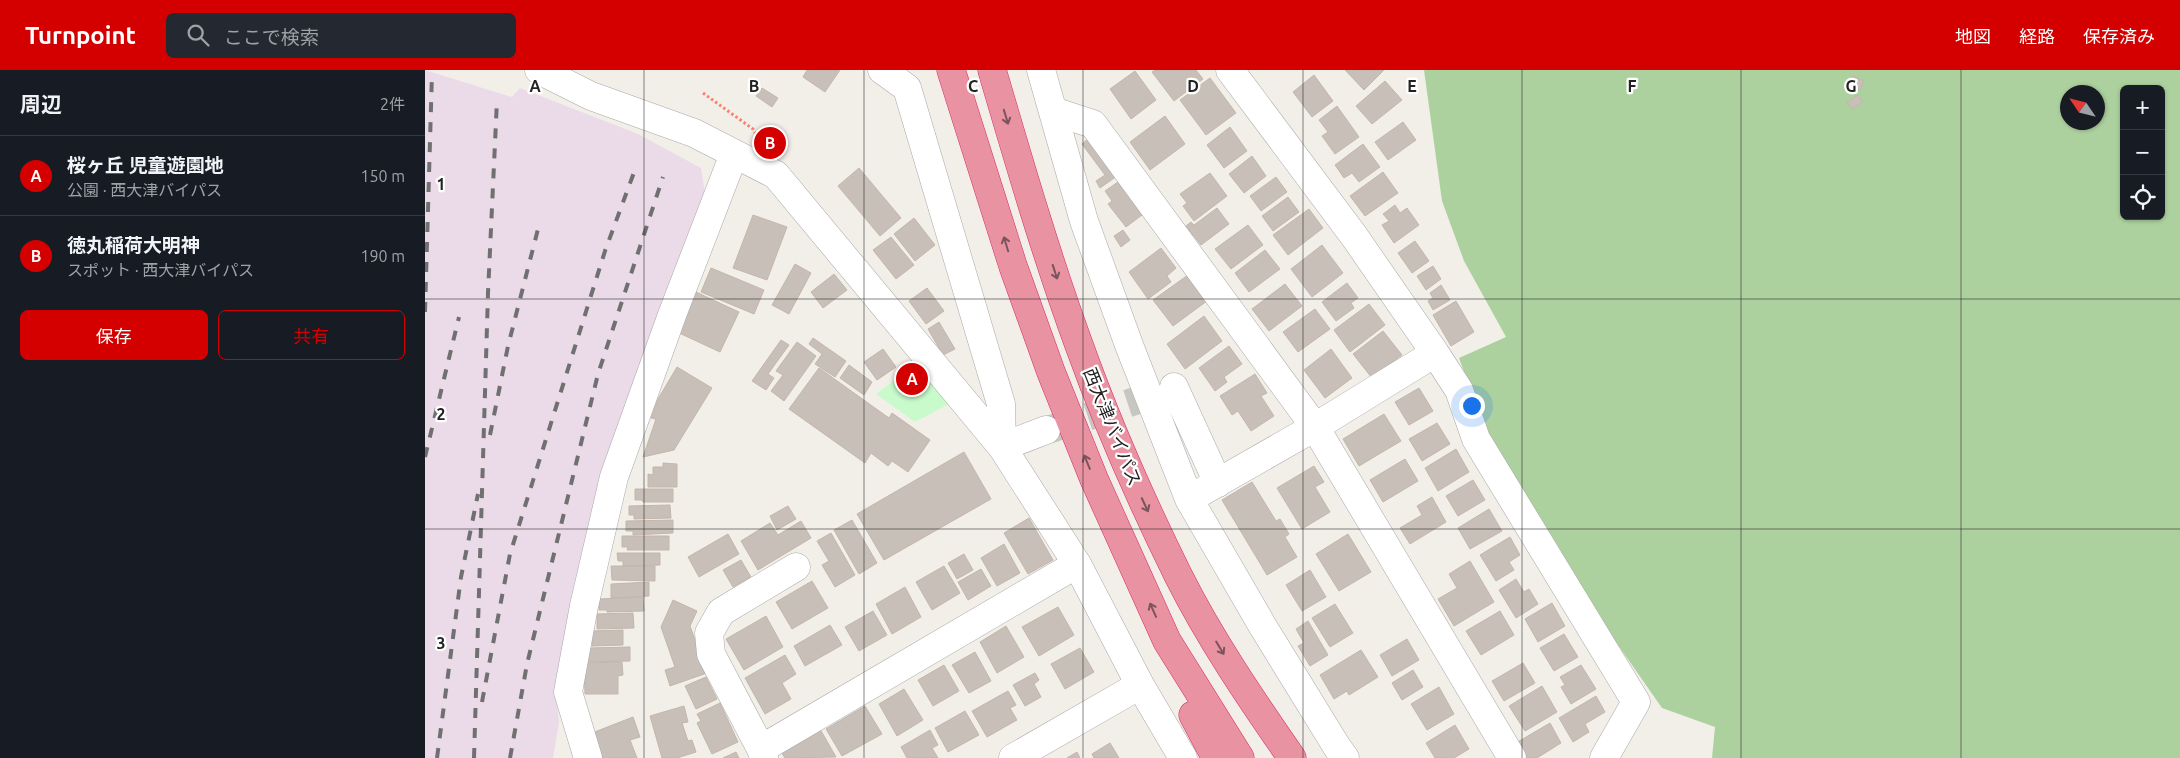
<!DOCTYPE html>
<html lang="ja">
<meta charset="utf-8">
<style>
:root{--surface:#171b24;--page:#242831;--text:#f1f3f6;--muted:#9ea1a6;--line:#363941;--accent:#d40000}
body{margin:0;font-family:Ubuntu,"Noto Sans JP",sans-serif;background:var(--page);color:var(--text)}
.controls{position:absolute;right:15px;top:15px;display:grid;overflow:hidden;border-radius:8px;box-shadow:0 1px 4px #0004}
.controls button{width:45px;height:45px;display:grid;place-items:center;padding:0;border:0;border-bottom:1px solid var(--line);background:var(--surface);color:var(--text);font:25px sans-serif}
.compass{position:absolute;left:1635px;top:15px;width:45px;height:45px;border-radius:50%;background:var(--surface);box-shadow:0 1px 4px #0004;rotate:305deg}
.you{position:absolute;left:1046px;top:335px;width:18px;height:18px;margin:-12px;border:4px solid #fff;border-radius:50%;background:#1a73e8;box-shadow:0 0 0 8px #1a73e833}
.badge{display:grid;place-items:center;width:32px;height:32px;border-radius:50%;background:var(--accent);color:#fff;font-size:16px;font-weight:700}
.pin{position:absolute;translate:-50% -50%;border:2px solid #fff;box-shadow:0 1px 5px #0006}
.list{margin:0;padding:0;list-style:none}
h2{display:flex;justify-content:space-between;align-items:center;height:65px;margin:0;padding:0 20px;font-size:21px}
h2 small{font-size:16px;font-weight:400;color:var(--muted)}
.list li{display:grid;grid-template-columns:32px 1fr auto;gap:15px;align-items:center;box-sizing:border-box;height:80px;padding:0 20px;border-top:1px solid var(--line)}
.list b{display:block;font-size:19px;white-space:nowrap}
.list p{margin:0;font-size:16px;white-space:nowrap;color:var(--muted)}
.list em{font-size:16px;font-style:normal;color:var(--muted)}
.actions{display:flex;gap:10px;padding:15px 20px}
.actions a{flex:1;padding:11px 0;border:1px solid var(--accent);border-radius:8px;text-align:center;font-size:18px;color:var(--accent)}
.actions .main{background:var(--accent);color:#fff}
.icon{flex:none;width:28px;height:28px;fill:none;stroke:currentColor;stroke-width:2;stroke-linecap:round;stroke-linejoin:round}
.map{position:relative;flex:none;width:1755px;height:688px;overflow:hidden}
header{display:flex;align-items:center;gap:30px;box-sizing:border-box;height:70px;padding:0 25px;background:var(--accent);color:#fff}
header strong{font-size:24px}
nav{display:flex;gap:28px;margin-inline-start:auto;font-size:18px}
.search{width:350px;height:45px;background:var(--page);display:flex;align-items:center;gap:12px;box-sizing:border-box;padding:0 18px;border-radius:8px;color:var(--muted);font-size:19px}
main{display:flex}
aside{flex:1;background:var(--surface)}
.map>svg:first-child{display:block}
</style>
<header>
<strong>Turnpoint</strong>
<div class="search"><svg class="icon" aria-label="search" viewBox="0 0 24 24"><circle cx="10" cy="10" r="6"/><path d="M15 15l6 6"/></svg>ここで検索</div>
<nav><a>地図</a><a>経路</a><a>保存済み</a></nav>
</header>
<main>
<aside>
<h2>周辺<small>2件</small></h2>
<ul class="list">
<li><span class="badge">A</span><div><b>桜ヶ丘 児童遊園地</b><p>公園 · 西大津バイパス</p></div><em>150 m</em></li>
<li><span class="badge">B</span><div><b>徳丸稲荷大明神</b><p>スポット · 西大津バイパス</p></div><em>190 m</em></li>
</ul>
<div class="actions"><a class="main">保存</a><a>共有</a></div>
</aside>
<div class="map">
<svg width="1755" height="688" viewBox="0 0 1755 688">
<rect width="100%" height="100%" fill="#f2efe9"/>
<path fill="#ebdbe8" d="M 0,0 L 87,27 L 95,18 L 213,64 L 276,98 L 280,124 L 165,477 L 134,593 L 131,624 L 134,653 L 128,688 L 0,688 Z"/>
<path fill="#add19e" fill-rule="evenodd" d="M 999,0 L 1755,0 L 1755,688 L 1287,688 L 1290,657 L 1237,638 L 1128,482 L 1060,358 L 1034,288 L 1081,267 L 1039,191 L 1017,131 ZM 1699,19 L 1736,19 L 1736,146 L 1699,146 ZM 1642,22 L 1672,22 L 1672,52 L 1642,52 Z"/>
<path fill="#c8facc" d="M 491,294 L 524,334 L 490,352 L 451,324 Z"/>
<path fill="#c7bfb8" stroke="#c4b6ab" d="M 382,0 L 415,0 L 400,22 L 378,7 Z
M 730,0 L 771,0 L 778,9 L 749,31 L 727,2 Z
M 920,0 L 959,0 L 939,20 Z
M 710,1 L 731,30 L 706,49 L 685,19 Z
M 889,5 L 908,31 L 887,47 L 868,22 Z
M 1428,6 L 1439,11 L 1435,20 L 1425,16 Z
M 785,8 L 811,43 L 781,65 L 755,30 Z
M 960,11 L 977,30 L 947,54 L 931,36 Z
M 337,18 L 353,28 L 347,37 L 331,26 Z
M 1433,25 L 1438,32 L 1427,39 L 1422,32 Z
M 912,36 L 934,67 L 910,84 L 897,66 L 903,62 L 894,50 Z
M 740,46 L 760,74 L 725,100 L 705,72 Z
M 978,52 L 991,70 L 963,90 L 950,72 Z
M 805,57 L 822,81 L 799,98 L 782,75 Z
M 664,68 L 692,106 L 675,118 L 671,111 L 680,105 L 657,74 Z
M 938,74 L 955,97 L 934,112 L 927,103 L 919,108 L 910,95 Z
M 827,86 L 841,106 L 819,123 L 804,104 Z
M 434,98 L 476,148 L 455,166 L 413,116 Z
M 958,102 L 973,123 L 940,146 L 925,126 Z
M 785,103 L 802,126 L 769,151 L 758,136 L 762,133 L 755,124 Z
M 851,107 L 862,122 L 836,141 L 825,126 Z
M 693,112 L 717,145 L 701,157 L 683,134 L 687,131 L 680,121 Z
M 863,127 L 874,142 L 848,161 L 837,146 Z
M 970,135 L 975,143 L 982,138 L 994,155 L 969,173 L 957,155 L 964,151 L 958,144 Z
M 792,138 L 804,154 L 776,175 L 761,156 L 766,152 L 769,155 Z
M 884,139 L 898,158 L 863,185 L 848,165 Z
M 328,145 L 362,157 L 342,210 L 308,198 Z
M 489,148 L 510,175 L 490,191 L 469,164 Z
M 823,155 L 838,175 L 806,199 L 790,179 Z
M 698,160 L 705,170 L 696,177 L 689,166 Z
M 466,167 L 489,195 L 471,209 L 448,180 Z
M 990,171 L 1004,191 L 987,203 L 973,183 Z
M 897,175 L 918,203 L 887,227 L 866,199 Z
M 736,178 L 751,198 L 742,206 L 746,212 L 723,229 L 704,202 Z
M 840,180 L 855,199 L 824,222 L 810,203 Z
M 370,194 L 386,203 L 364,244 L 347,235 Z
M 1008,196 L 1016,209 L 1001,220 L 992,206 Z
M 286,198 L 339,220 L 329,244 L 276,222 Z
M 409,204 L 422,220 L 398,238 L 386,222 Z
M 763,205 L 782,231 L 748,256 L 728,230 Z
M 922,213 L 933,228 L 926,233 L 929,238 L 911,251 L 897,232 Z
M 860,214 L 877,236 L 844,261 L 827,239 Z
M 1016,215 L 1025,230 L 1008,240 L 1003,231 L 1008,228 L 1005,223 Z
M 502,218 L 519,241 L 501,254 L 484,231 Z
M 271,222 L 314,242 L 295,282 L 252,262 Z
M 1031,231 L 1049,262 L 1026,276 L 1008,245 Z
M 944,234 L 960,255 L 925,282 L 909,260 Z
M 890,239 L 905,259 L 873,282 L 858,262 Z
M 779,246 L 797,271 L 760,299 L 742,274 Z
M 514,252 L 530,279 L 518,285 L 503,259 Z
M 958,261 L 977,285 L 947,308 L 928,284 Z
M 388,268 L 421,291 L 410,307 L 390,294 L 397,284 L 384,274 Z
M 356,270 L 364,275 L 343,304 L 349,308 L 341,320 L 327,311 Z
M 372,272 L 391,286 L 359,331 L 346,321 L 358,305 L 351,301 Z
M 804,276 L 817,294 L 799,307 L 802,312 L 790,321 L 774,298 Z
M 458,279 L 471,297 L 452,310 L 439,292 Z
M 906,279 L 927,308 L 900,328 L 879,300 Z
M 424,295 L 447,312 L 439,325 L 415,308 Z
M 252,297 L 287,318 L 249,380 L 218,387 L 231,349 L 226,348 L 233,329 Z
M 394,298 L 464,348 L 467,343 L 505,370 L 483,402 L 467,391 L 463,396 L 446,383 L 440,393 L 364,339 Z
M 830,304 L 842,323 L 836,326 L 849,346 L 826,361 L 813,341 L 807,345 L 795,326 Z
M 994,318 L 1008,341 L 984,355 L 970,332 Z
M 959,344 L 976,371 L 934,396 L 918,369 Z
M 1012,353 L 1025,374 L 997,391 L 984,369 Z
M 1031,379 L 1044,402 L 1013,421 L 1000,398 Z
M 539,382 L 566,429 L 459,490 L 432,444 Z
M 980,389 L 993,411 L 958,432 L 945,410 Z
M 238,393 L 252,394 L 252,417 L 223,417 L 223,404 L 228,405 L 228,397 L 238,397 Z
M 889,396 L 899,412 L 890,417 L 905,442 L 877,459 L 852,418 Z
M 1048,410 L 1060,430 L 1033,446 L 1021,426 Z
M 827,412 L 851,451 L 855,449 L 864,464 L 860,467 L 872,487 L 842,505 L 797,430 Z
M 210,419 L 248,419 L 248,432 L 218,432 L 217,430 L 210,430 Z
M 1007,427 L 1021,452 L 985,474 L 975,458 L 997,445 L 992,436 Z
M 245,435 L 246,448 L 209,449 L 209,445 L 204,445 L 204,436 Z
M 363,436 L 371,449 L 352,460 L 345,446 Z
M 1064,439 L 1077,461 L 1045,479 L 1033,458 Z
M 604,448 L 628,490 L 603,504 L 579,463 Z
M 248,450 L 248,463 L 208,465 L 208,461 L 201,461 L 201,451 Z
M 427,450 L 452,493 L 434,504 L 409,460 Z
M 376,451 L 386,468 L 333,500 L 316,471 L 345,453 L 353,465 Z
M 406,463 L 430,505 L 410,517 L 397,495 L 404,491 L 392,471 Z
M 303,464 L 314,484 L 274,507 L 263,487 Z
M 923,464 L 946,502 L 914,521 L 891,484 Z
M 197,466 L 244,466 L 244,480 L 202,480 L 203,477 L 197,477 Z
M 1085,467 L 1095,485 L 1084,492 L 1089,500 L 1071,511 L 1055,485 Z
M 579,474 L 595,503 L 572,516 L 556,488 Z
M 192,483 L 235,483 L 235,495 L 198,496 L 198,491 L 193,491 Z
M 539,484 L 548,500 L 532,509 L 523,493 Z
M 316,490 L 326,507 L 308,517 L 298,500 Z
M 1045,491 L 1069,532 L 1029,556 L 1013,529 L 1032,518 L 1024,504 Z
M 186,496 L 230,496 L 230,511 L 187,510 Z
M 519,496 L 535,523 L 507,540 L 491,512 Z
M 556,499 L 566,516 L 543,530 L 533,512 Z
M 885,500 L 901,527 L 877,541 L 861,515 Z
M 1091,509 L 1099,522 L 1104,519 L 1113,534 L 1091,548 L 1074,520 Z
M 387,511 L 403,538 L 367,559 L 351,532 Z
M 224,512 L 224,526 L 186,528 L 186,514 Z
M 480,517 L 496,547 L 467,564 L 451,534 Z
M 218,527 L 219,541 L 182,542 L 182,540 L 174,540 L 174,529 Z
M 248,530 L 272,541 L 265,556 L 282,603 L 245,616 L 240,600 L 250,597 L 236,557 Z
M 1127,533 L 1140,556 L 1113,572 L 1100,549 Z
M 910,534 L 928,563 L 905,577 L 887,548 Z
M 633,537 L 649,565 L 614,586 L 597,557 Z
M 448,541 L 462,565 L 434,581 L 420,557 Z
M 1075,541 L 1089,565 L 1056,585 L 1041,561 Z
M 208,543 L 209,558 L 172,559 L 172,544 Z
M 341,546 L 358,577 L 319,600 L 301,569 Z
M 883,551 L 903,585 L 885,596 L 873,576 L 879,573 L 871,559 Z
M 405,555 L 417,575 L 380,596 L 369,576 Z
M 581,556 L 599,587 L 572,603 L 555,572 Z
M 198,560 L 198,575 L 167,576 L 167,561 Z
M 1139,564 L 1153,587 L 1129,601 L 1115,578 Z
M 982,569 L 994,590 L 967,606 L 955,585 Z
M 205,577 L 205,591 L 163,592 L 163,578 Z
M 655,578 L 669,602 L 640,619 L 626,594 Z
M 936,580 L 953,607 L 924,625 L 922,621 L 909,629 L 895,605 Z
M 550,582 L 566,611 L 544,623 L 527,595 Z
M 360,585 L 371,604 L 357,613 L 366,629 L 340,644 L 320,608 Z
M 197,592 L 198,605 L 193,606 L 193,624 L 160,624 L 159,593 Z
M 1098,593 L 1110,613 L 1079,631 L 1067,611 Z
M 519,595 L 534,621 L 508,636 L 493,610 Z
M 1156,595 L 1171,619 L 1146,634 L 1136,617 L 1140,615 L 1135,607 Z
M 988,600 L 998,617 L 977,630 L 967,613 Z
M 610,603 L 614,610 L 609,614 L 616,627 L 600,636 L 588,615 Z
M 281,607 L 292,629 L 271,639 L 260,616 Z
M 1117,616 L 1132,642 L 1100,661 L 1084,636 Z
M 1014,617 L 1029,644 L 1002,660 L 986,634 Z
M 479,619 L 498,650 L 472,666 L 454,634 Z
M 583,621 L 591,635 L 585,638 L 592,650 L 562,667 L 547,641 Z
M 1171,626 L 1180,642 L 1160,654 L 1164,662 L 1148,672 L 1134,648 Z
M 295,633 L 313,672 L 287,684 L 272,653 L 276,651 L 272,644 Z
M 259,636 L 263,652 L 257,653 L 263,671 L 267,670 L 271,682 L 252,688 L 237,688 L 225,646 Z
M 440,636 L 457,664 L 417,686 L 401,659 Z
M 540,641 L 554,665 L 523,682 L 510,658 Z
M 208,647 L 215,667 L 205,670 L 212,688 L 176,688 L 167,663 Z
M 1125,653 L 1136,673 L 1112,688 L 1100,688 L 1091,673 Z
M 1030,655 L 1044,679 L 1029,688 L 1010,688 L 1001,673 Z
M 395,659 L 411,687 L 360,688 L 356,682 Z
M 505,660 L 513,675 L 507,678 L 513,688 L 482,688 L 476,677 Z
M 685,673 L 694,688 L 669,688 L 667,684 Z
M 311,682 L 314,688 L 298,688 Z
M 652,682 L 655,688 L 642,688 Z"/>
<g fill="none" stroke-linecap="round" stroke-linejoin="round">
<path stroke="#c8c6c1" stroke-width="28" stroke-dasharray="28 14" stroke-linecap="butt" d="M 623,360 L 746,319"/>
<defs>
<path id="minor" d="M 114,0 L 166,26 L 269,63 L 351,105 L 577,377 L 652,494 L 715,615 L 758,688
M 457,0 L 482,18 L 576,334 L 577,377 L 621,360
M 616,0 L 659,151 L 704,275 L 764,429 L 837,555 L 912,677 L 920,688
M 805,0 L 929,166 L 1010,283 L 1034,320 L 1051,369 L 1211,632 L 1179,688
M 628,41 L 668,54 L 890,357 L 1087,688
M 749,317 L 793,413
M 764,429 L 890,357 L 1010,283
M 336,679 L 286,584 L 284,563 L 296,542 L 371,497
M 163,688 L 143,622 L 159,536 L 189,407 L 247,245 L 309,84
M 339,688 L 336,679 L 652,494
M 588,688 L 715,615"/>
<path id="highway" d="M 526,0 L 588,196 L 626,302 L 669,409 L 742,571 L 815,688
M 567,0 C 594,92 621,185 654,275 C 682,353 716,430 753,505 C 785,569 826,629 867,688
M 768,645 L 791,688"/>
</defs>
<use href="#minor" stroke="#a9a9a9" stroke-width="29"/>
<use href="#highway" stroke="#dc2a67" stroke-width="29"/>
<path stroke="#fa8072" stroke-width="3" stroke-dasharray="2.5 2.5" stroke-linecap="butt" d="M 278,23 L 328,59 L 330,63"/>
<use href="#minor" stroke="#fff" stroke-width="28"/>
<use href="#highway" stroke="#e892a2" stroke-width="28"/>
<path stroke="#707070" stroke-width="4" stroke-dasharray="10 10" stroke-linecap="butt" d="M 0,242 L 7,3
M 65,365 L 83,276 L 113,159
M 0,387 L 34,247
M 57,632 L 85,484 L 180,181 L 211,97
M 12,688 L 36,507 L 53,424
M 49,688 L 63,223 L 72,30
M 85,688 L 102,594 L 173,304 L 238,107"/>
</g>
<defs><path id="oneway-shaft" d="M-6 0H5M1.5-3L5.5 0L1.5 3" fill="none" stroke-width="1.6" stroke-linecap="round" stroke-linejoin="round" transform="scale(1.25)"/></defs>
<g stroke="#7b545c">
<use href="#oneway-shaft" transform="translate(581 47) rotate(73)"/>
<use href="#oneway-shaft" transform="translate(581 174) rotate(-107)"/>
<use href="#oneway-shaft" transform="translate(630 202) rotate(72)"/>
<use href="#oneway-shaft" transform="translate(662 392) rotate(-112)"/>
<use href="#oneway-shaft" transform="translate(720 435) rotate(65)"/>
<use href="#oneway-shaft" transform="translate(728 540) rotate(-114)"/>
<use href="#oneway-shaft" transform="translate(795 578) rotate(59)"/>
</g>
<path fill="none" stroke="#222" stroke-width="1" stroke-opacity="0.55" d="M 219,0 L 219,688M 439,0 L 439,688M 658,0 L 658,688M 878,0 L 878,688M 1097,0 L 1097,688M 1316,0 L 1316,688M 1536,0 L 1536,688M 0,229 L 1755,229M 0,459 L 1755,459"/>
<g text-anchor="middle" stroke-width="4.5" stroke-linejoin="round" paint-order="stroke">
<g font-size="18" fill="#222" stroke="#fff">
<text transform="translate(687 357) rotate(68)" y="6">西大津バイパス</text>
</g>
</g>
<g font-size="16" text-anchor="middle" font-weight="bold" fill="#222" stroke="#fff" stroke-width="4.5" stroke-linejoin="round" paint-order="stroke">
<text x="110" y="22">A</text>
<text x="329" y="22">B</text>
<text x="548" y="22">C</text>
<text x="768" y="22">D</text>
<text x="987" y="22">E</text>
<text x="1207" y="22">F</text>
<text x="1426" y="22">G</text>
<text x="16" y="120">1</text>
<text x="16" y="350">2</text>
<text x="16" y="579">3</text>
</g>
</svg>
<div class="controls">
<button>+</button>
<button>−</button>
<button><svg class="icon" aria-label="locate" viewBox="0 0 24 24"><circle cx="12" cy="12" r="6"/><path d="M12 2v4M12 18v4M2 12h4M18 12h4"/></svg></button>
</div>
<svg class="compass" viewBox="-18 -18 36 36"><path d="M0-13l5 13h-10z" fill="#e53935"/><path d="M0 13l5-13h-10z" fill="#9ea1a6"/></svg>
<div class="you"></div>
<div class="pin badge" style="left:487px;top:309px">A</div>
<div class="pin badge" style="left:345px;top:73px">B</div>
</div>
</main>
